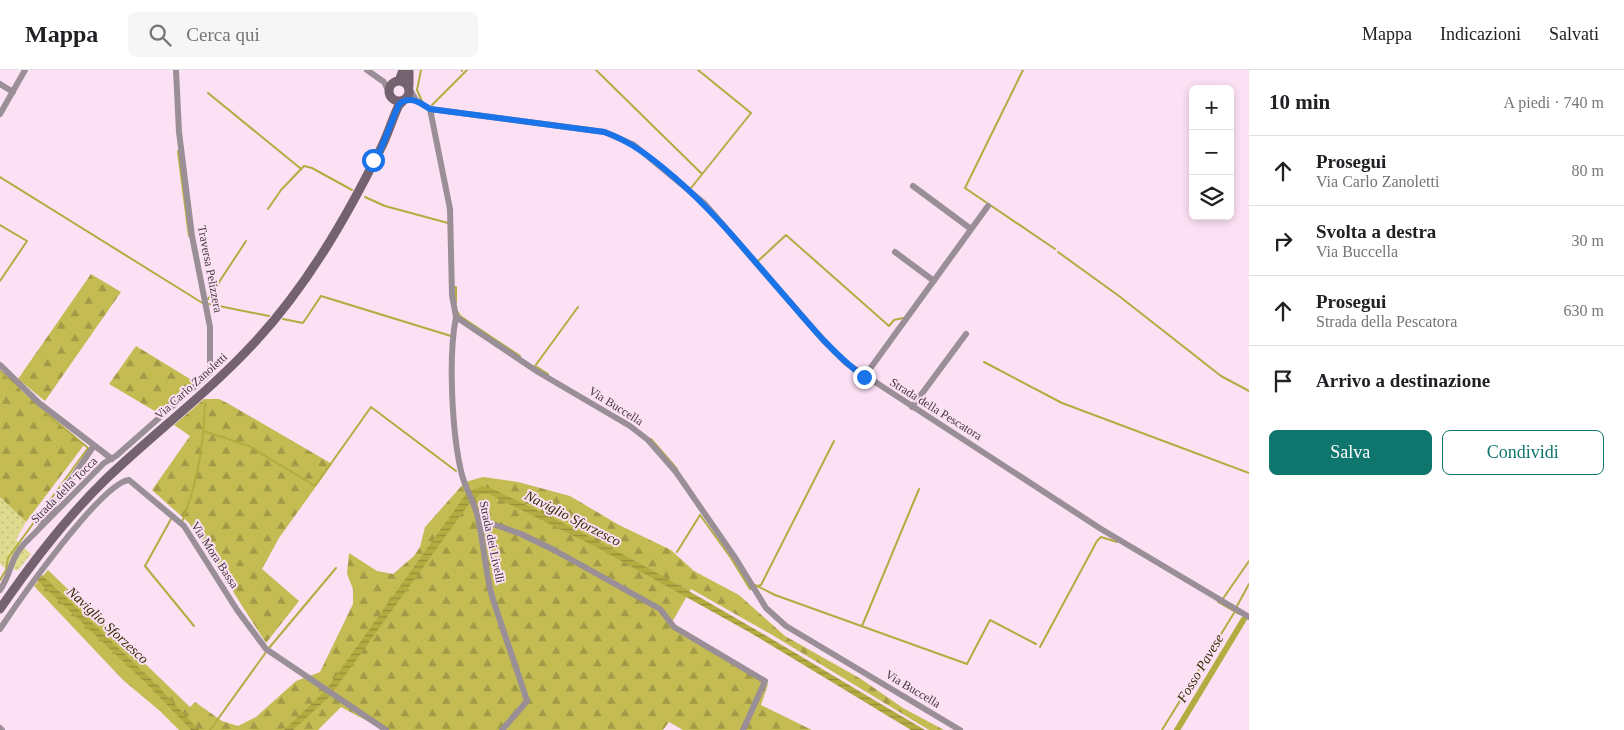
<!DOCTYPE html>
<html lang="it">
<meta charset="utf-8">
<style>
:root{--surface:#fff;--page:#f6f6f6;--text:#202124;--muted:#757577;--line:#e0e0e0;--accent:#0f766e}
body{margin:0;font-family:"Times New Roman",serif;background:var(--page);color:var(--text)}
.controls{position:absolute;right:15px;top:15px;display:grid;overflow:hidden;border-radius:8px;box-shadow:0 2px 8px #0003}
.controls button{width:45px;height:45px;display:grid;place-items:center;padding:0;border:0;border-bottom:1px solid var(--line);background:var(--surface);color:var(--text);font:25px sans-serif}
.stop{position:absolute;width:15px;height:15px;margin:-11px;border:4px solid #1a73e8;border-radius:50%;background:#fff}
.stop.end{background:#1a73e8;border-color:#fff;box-shadow:0 1px 5px #0008}
.list{margin:0;padding:0;list-style:none}
h2{display:flex;justify-content:space-between;align-items:center;height:65px;margin:0;padding:0 20px;font-size:21px}
h2 small{font-size:16px;font-weight:400;color:var(--muted)}
.list li{display:grid;grid-template-columns:32px 1fr auto;gap:15px;align-items:center;box-sizing:border-box;height:70px;padding:0 20px;border-top:1px solid var(--line)}
.list b{display:block;font-size:19px;white-space:nowrap}
.list p{margin:0;font-size:16px;white-space:nowrap;color:var(--muted)}
.list em{font-size:16px;font-style:normal;color:var(--muted)}
.actions{display:flex;gap:10px;padding:15px 20px}
.actions a{flex:1;padding:11px 0;border:1px solid var(--accent);border-radius:8px;text-align:center;font-size:18px;color:var(--accent)}
.actions .main{background:var(--accent);color:#fff}
.icon{flex:none;width:28px;height:28px;fill:none;stroke:currentColor;stroke-width:2;stroke-linecap:round;stroke-linejoin:round}
.map{position:relative;flex:none;width:1249px;height:660px;overflow:hidden}
header{display:flex;align-items:center;gap:30px;box-sizing:border-box;height:70px;padding:0 25px;background:var(--surface);border-bottom:1px solid var(--line)}
header strong{font-size:24px}
nav{display:flex;gap:28px;margin-inline-start:auto;font-size:18px}
.search{width:350px;height:45px;background:var(--page);display:flex;align-items:center;gap:12px;box-sizing:border-box;padding:0 18px;border-radius:8px;color:var(--muted);font-size:19px}
main{display:flex}
aside{flex:1;background:var(--surface)}
.map>svg:first-child{display:block}
</style>
<header>
<strong>Mappa</strong>
<div class="search"><svg class="icon" aria-label="search" viewBox="0 0 24 24"><circle cx="10" cy="10" r="6"/><path d="M15 15l6 6"/></svg>Cerca qui</div>
<nav><a>Mappa</a><a>Indicazioni</a><a>Salvati</a></nav>
</header>
<main>
<div class="map">
<svg width="1249" height="660" viewBox="0 0 1249 660">
<defs>
<pattern id="grass-dots" width="8" height="8" patternUnits="userSpaceOnUse" patternTransform="scale(1.25)"><rect width="8" height="8" fill="#dfdb8e"/><path d="M2 2h.1M6 6h.1" fill="none" stroke="#c1bd7c" stroke-width="1.8" stroke-linecap="round"/></pattern>
<pattern id="forest-firs" width="22" height="20" patternUnits="userSpaceOnUse" patternTransform="scale(1.25)"><rect width="22" height="20" fill="#c4bc53"/><path d="M5 1l3.5 6h-7zM16 11l3.5 6h-7z" fill="#a19a46"/></pattern>
<pattern id="water-rules" width="6" height="5" patternUnits="userSpaceOnUse" patternTransform="scale(1.25)"><rect width="6" height="5" fill="#b3ac41"/><path d="M0 2.5h6" fill="none" stroke="#938d38"/></pattern>
</defs>
<rect width="100%" height="100%" fill="#fce0f4"/>
<path fill="url(#grass-dots)" d="M 0,427 L 26,452 L 16,470 L 31,484 L 18,500 L 3,497 L 0,493 Z"/>
<path fill="url(#forest-firs)" d="M 91,204 L 121,222 L 45,331 L 18,309 Z
M 136,276 L 195,312 L 158,343 L 109,314 Z
M 0,302 L 84,375 L 26,452 L 0,427 Z
M 204,329 L 219,329 L 229,334 L 332,394 L 279,468 L 262,499 L 299,531 L 266,573 L 189,453 L 152,420 L 190,366 L 174,355 Z
M 483,407 L 518,412 L 570,426 L 619,455 L 671,480 L 694,501 L 739,525 L 785,566 L 861,609 L 903,638 L 944,660 L 929,660 L 774,566 L 691,519 L 671,554 L 768,614 L 761,635 L 812,660 L 683,660 L 669,652 L 663,660 L 384,660 L 341,637 L 318,660 L 179,660 L 160,641 L 123,610 L 34,516 L 48,500 L 190,637 L 195,632 L 222,651 L 238,656 L 256,647 L 296,611 L 320,602 L 353,534 L 353,519 L 347,504 L 349,483 L 377,501 L 393,504 L 414,486 L 420,477 L 425,457 L 465,412 Z"/>
<path fill="url(#water-rules)" d="M 482,416 L 490,418 C 643,488 780,575 925,660 L 911,660 L 749,562 L 598,478 L 489,424 L 480,424 L 475,429 L 470,421 Z
M 466,424 L 471,431 L 333,622 L 328,617 Z
M 42,505 L 151,609 L 199,660 L 191,660 L 146,613 L 37,510 Z
M 325,621 L 330,626 L 293,660 L 284,660 Z"/>
<g fill="none" stroke-linecap="round" stroke-linejoin="round">
<path stroke="#b3ac41" stroke-width="2" d="M 421,0 L 417,20 L 422,31
M 462,0 L 462,1
M 596,0 L 702,104
M 1023,0 L 965,118 L 1055,179
M 208,23 L 300,98
M 432,35 L 467,0
M 178,81 L 189,166
M 0,107 L 204,234
M 691,118 L 751,43 L 698,0
M 365,127 L 385,136 L 448,153
M 268,139 L 281,120 L 304,96 L 312,98 L 352,120
M 0,155 L 27,171 L 0,211
M 1058,182 L 1119,226 L 1221,306 L 1249,321
M 758,191 L 786,165 L 889,256 L 894,250 L 903,248
M 453,217 L 456,217 L 456,232
M 208,229 L 246,171
M 209,234 L 269,246
M 457,241 L 460,246 L 520,286
M 283,249 L 303,253 L 321,226 L 451,266
M 984,292 L 1062,333 L 1249,403
M 535,296 L 578,237
M 537,297 L 548,304
M 0,301 L 21,319
M 204,361 L 249,376 L 315,416 L 371,337 L 456,401
M 651,369 L 677,399
M 171,449 L 145,496 L 194,556
M 182,452 C 197,414 204,374 205,333
M 677,482 L 700,445 L 731,488 L 750,519 L 753,518
M 0,510 L 6,500 L 8,488 L 88,378 L 46,343
M 755,515 L 775,525 L 967,594 L 990,550 L 1036,574
M 757,516 L 761,515 L 834,371
M 1222,530 L 1249,491
M 1218,532 L 1239,544
M 1237,536 L 1249,514
M 862,556 L 919,419
M 1040,577 L 1097,471 L 1101,467 L 1117,472
M 210,660 L 269,578 L 336,498
M 1162,660 L 1234,543"/>
<path stroke="#b3ac41" stroke-width="6" d="M 1177,660 L 1244,549"/>
<path stroke="#9a8f97" stroke-width="6" d="M 367,0 L 384,12 L 389,22
M 0,14 L 13,22
M 410,20 L 416,30
M 404,30 L 416,30 L 430,39 L 450,139 L 452,225 L 456,247 L 538,302 L 630,356 L 648,370 L 676,402 L 736,489 L 766,538 L 786,556 L 960,660
M 430,39 L 605,62 L 634,75 L 704,133 L 824,271 L 846,293 L 1101,459 L 1249,547
M 0,44 L 25,0
M 913,116 L 971,159
M 895,182 L 934,211
M 456,247 C 448,287 452,366 462,405 C 466,420 475,433 478,448 C 484,474 485,501 492,526 C 503,561 516,596 527,631 L 502,660
M 0,295 L 39,333 L 112,389
M 864,307 L 988,136
M 912,337 L 966,264
M 479,449 L 521,464 L 554,480 L 660,539 L 674,557 L 765,611 L 743,660
M 41,454 L 93,377
M 0,520 C 12,503 9,490 24,474 L 104,393 L 116,386 L 210,303 L 210,257 L 192,166 L 179,62 L 176,0
M 0,559 C 18,532 101,413 129,410 L 184,456 L 237,540 L 266,579 L 386,660
M 0,658 L 2,660"/>
<path stroke="#74636f" stroke-width="9" d="M389 21a10 10 0 1 1 20 0a10 10 0 1 1-20 0Z
M 399,11 L 403,0
M 409,16 L 409,0
M 0,539 C 31,494 65,449 105,410 C 154,363 209,322 255,272 C 307,216 346,148 380,80 C 388,65 392,49 399,35 L 403,31"/>
</g>
<g fill="none" stroke-linecap="round" stroke-linejoin="round">
<path stroke="#1a73e8" stroke-width="6" d="M 373,90 L 380,81 L 399,34 C 410,25 420,33 430,39 L 604,62 C 631,71 653,89 674,107 C 717,144 752,189 790,232 C 813,259 835,285 864,307"/>
</g>
<g text-anchor="middle" stroke-width="4" stroke-linejoin="round" paint-order="stroke">
<g font-size="12" fill="#41373e" stroke="#fce0f4">
<text transform="translate(210 199) rotate(79)" y="4">Traversa Pelizzera</text>
<text transform="translate(191 316) rotate(-42)" y="4">Via Carlo Zanoletti</text>
<text transform="translate(616 336) rotate(32)" y="4">Via Buccella</text>
<text transform="translate(936 339) rotate(32)" y="4">Strada della Pescatora</text>
<text transform="translate(64 420) rotate(-45)" y="4">Strada della Tocca</text>
<text transform="translate(492 472) rotate(78)" y="4">Strada dei Livelli</text>
<text transform="translate(215 485) rotate(57)" y="4">Via Mora Bassa</text>
<text transform="translate(913 619) rotate(31)" y="4">Via Buccella</text>
</g>
<g font-size="14" font-style="italic" fill="#302d00" stroke="#fce0f4">
<text transform="translate(573 448) rotate(27)" y="5">Naviglio Sforzesco</text>
<text transform="translate(108 555) rotate(43)" y="5">Naviglio Sforzesco</text>
<text transform="translate(1200 598) rotate(-59)" y="5">Fosso Pavese</text>
</g>
</g>
</svg>
<div class="controls">
<button>+</button>
<button>−</button>
<button><svg class="icon" aria-label="layers" viewBox="0 0 24 24"><path d="M12 4l9 5-9 5-9-5zM3 14l9 5 9-5"/></svg></button>
</div>
<div class="stop" style="left:373px;top:90px"></div>
<div class="stop end" style="left:864px;top:307px"></div>
</div>
<aside>
<h2>10 min<small>A piedi · 740 m</small></h2>
<ul class="list">
<li><svg class="icon" aria-label="ahead" viewBox="0 0 24 24"><path d="M12 20V5M6 11l6-6 6 6"/></svg><div><b>Prosegui</b><p>Via Carlo Zanoletti</p></div><em>80 m</em></li>
<li><svg class="icon" aria-label="right" viewBox="0 0 24 24"><path d="M7 20v-9h11M14 6l5 5-5 5"/></svg><div><b>Svolta a destra</b><p>Via Buccella</p></div><em>30 m</em></li>
<li><svg class="icon" aria-label="ahead" viewBox="0 0 24 24"><path d="M12 20V5M6 11l6-6 6 6"/></svg><div><b>Prosegui</b><p>Strada della Pescatora</p></div><em>630 m</em></li>
<li><svg class="icon" aria-label="arrive" viewBox="0 0 24 24"><path d="M6 21V4h12l-3 4 3 4H6"/></svg><div><b>Arrivo a destinazione</b></div></li>
</ul>
<div class="actions"><a class="main">Salva</a><a>Condividi</a></div>
</aside>
</main>
